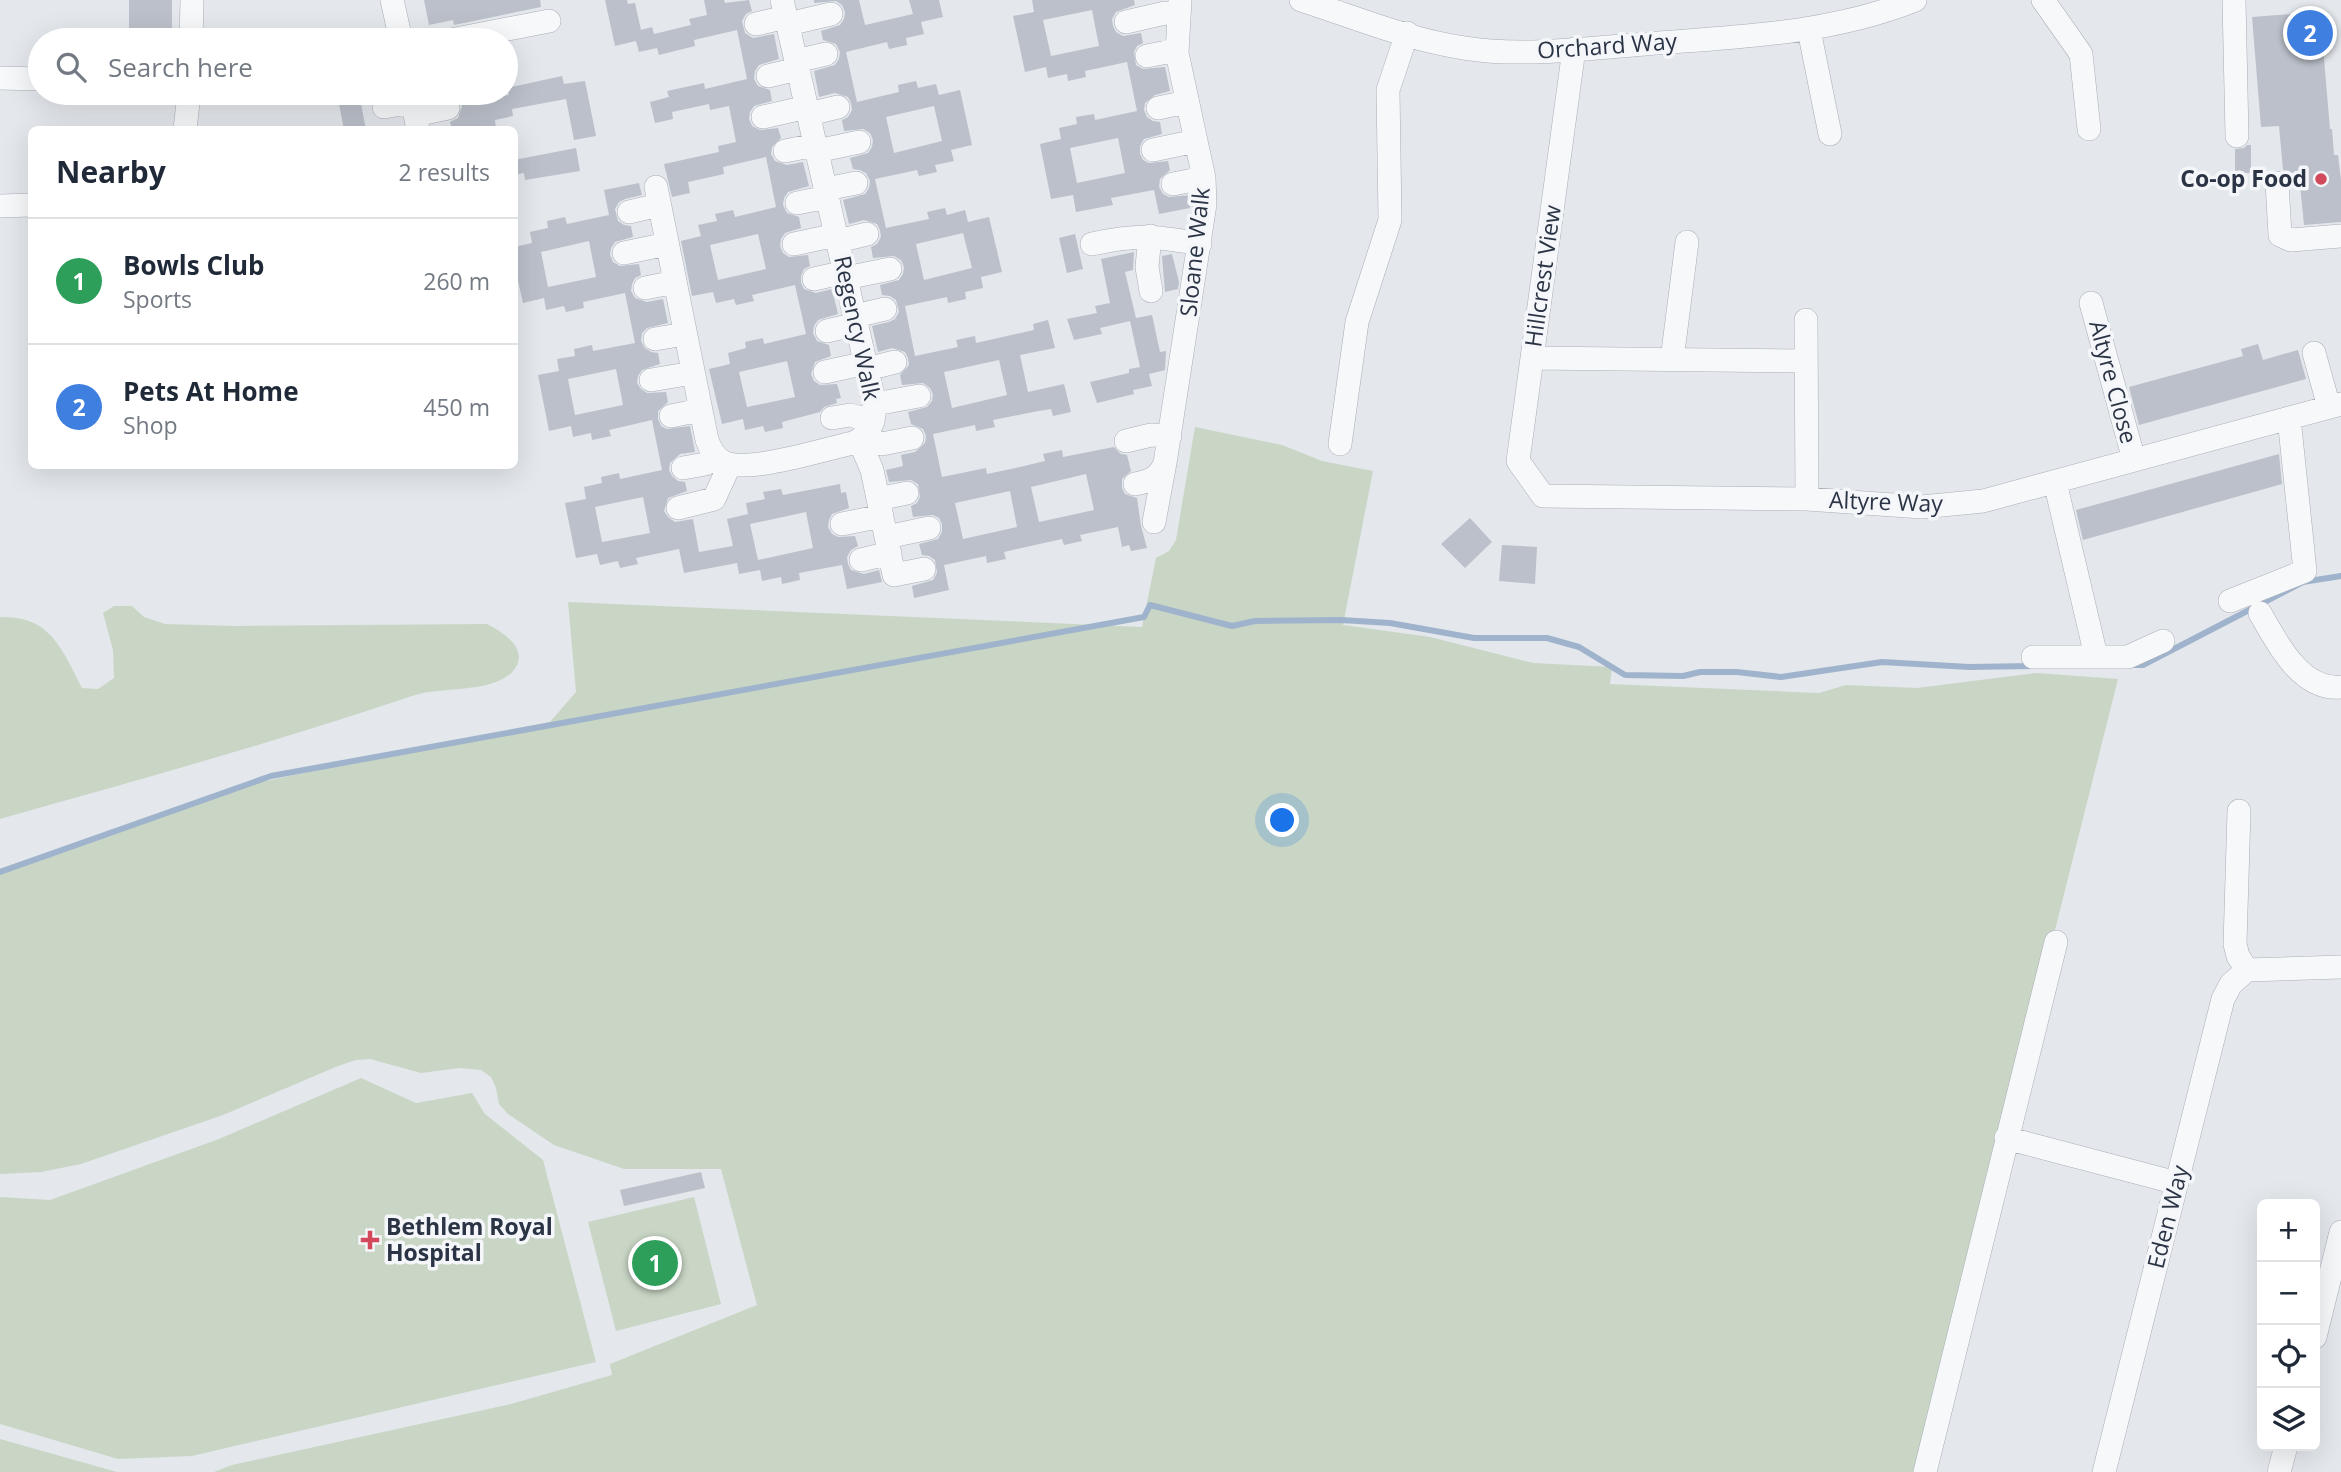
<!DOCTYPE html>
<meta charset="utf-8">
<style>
:root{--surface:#fff;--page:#f2f2f3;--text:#1f2937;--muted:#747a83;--line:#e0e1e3;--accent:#d1495b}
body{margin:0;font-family:"Open Sans",sans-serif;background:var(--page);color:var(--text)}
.controls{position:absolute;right:21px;bottom:21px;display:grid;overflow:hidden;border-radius:10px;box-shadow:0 7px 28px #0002}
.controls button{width:63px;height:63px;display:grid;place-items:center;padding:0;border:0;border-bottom:2px solid var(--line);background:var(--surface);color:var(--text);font:35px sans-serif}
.you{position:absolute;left:1283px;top:821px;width:24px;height:24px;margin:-18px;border:5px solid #fff;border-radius:50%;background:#1a73e8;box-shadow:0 0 0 10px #1a73e833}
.badge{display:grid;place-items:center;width:46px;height:46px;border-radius:50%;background:var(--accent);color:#fff;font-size:23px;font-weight:700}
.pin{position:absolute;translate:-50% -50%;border:4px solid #fff;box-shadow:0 2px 7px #0006}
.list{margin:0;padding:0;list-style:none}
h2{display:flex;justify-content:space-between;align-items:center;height:91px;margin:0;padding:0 28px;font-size:30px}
h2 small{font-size:23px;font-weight:400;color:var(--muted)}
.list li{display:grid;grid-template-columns:46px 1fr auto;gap:21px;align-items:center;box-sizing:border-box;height:126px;padding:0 28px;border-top:2px solid var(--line)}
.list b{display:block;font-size:26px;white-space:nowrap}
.list p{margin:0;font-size:23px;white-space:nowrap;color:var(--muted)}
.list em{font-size:23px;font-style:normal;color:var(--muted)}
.icon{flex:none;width:38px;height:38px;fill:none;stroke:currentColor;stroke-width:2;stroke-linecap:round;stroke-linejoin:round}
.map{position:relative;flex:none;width:2341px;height:1472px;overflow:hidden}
.search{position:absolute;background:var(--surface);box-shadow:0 7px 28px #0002;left:28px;top:28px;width:490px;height:77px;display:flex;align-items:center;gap:18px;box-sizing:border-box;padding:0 24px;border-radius:38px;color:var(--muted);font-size:26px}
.panel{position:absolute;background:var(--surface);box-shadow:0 7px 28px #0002;left:28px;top:126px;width:490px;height:343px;border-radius:10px}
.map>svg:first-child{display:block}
</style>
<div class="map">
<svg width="2341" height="1472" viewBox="0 0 2341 1472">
<rect width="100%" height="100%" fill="#e4e7ec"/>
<path fill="#c9d6c5" d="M 1195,427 L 1282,445 L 1322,461 L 1373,471 L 1343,625 L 1430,637 L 1533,663 L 1612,667 L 1610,684 L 1819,693 L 1846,685 L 1917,688 L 2036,673 L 2118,679 L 1919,1472 L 214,1472 L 232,1465 L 511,1404 L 612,1375 L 610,1364 L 757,1305 L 721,1169 L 624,1169 L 554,1145 L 508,1114 L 499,1104 L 496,1088 L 491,1077 L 481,1070 L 460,1068 L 421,1073 L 370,1059 L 356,1060 L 338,1066 L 223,1115 L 81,1164 L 41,1172 L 0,1174 L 0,870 L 261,782 L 550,722 L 576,692 L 568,602 L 1142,627 L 1156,558 L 1169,551 L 1176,540 Z
M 114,606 L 132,606 L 144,617 L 165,624 L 236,626 L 487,624 C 503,632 531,650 513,671 C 493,694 440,686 412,696 C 276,742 138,780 0,819 L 0,617 C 50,615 62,649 82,688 L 98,689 L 114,678 L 113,650 L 103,613 Z
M 361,1078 L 416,1103 L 472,1093 L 485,1114 L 543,1160 L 596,1362 L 192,1456 L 118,1459 L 0,1424 L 0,1197 L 50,1200 L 219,1139 Z
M 694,1197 L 721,1304 L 616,1331 L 588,1222 Z
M 0,1439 L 117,1472 L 0,1472 Z"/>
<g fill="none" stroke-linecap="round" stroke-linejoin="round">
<path stroke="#9fb4cc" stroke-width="6" d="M 2131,665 L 2143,665 L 2303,582 L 2341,576
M 0,872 L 271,776 L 1144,617 L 1150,605 L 1232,626 L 1255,621 L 1341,620 L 1390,623 L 1474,638 L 1547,638 L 1579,647 L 1625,675 L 1683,676 L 1700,672 L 1737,672 L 1781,677 L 1882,662 L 1969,667 L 2033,666"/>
</g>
<path fill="#bbc0ca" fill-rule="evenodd" d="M 129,0 L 172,0 L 172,28 L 129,29 Z
M 424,0 L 540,0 L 541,7 L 454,25 L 453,20 L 429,25 Z
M 605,0 L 627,0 L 628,4 L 635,3 L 641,30 L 652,27 L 654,34 L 691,25 L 689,19 L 707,15 L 704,0 L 724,0 L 725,3 L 749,0 L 752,11 L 746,14 L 742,21 L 745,33 L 753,38 L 774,34 L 779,59 L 759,65 L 755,71 L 754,79 L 758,86 L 770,90 L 772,101 L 754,106 L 750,112 L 749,119 L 752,126 L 760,130 L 778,128 L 781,138 L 772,147 L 771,154 L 775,161 L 787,165 L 803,162 L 809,186 L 788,192 L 784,198 L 783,205 L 787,213 L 799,217 L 801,228 L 785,233 L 781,239 L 780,246 L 783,253 L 789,257 L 808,255 L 810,266 L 804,269 L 801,276 L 801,283 L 804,289 L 816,293 L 832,289 L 838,314 L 818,320 L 814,326 L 813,333 L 817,341 L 829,345 L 831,356 L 815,362 L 811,374 L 814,381 L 820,385 L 837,384 L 841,398 L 836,399 L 837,403 L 824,407 L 820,412 L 782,422 L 783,428 L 765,432 L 763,426 L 745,430 L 743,419 L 722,424 L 709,369 L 730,364 L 728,353 L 746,348 L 745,342 L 763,338 L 764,344 L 806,334 L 795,285 L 752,295 L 754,301 L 736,305 L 734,299 L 716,303 L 713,292 L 692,296 L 681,241 L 701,236 L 698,225 L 717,221 L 715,214 L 733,210 L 735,217 L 776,207 L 766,157 L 723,167 L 724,174 L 688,182 L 690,193 L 672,197 L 664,164 L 719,152 L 718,146 L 736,142 L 729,106 L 710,110 L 709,104 L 672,112 L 673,119 L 655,123 L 650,102 L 669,97 L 667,91 L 704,83 L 705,89 L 747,79 L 737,30 L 694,40 L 695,46 L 659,55 L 657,48 L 639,52 L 636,41 L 615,46 ZM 758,234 L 766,269 L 718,280 L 710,245 ZM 787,361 L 795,397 L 747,407 L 739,372 Z
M 814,0 L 859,0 L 865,25 L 913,14 L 909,0 L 939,0 L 943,17 L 921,22 L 924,34 L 906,38 L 907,45 L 889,49 L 887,42 L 846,52 L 857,102 L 899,92 L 898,85 L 916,81 L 918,88 L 936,84 L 939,95 L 960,90 L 972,145 L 951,150 L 954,161 L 935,165 L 937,172 L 919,176 L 917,170 L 875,179 L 886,228 L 929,219 L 927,212 L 945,208 L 947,215 L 965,210 L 968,222 L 989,217 L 1002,272 L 981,277 L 983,288 L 965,292 L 966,299 L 948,303 L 947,297 L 905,306 L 915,356 L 958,347 L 956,340 L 975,336 L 976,343 L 1034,330 L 1033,324 L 1048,320 L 1055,348 L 1020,355 L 1028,392 L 1064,384 L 1071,412 L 1053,416 L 1051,409 L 1033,412 L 993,420 L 995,427 L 976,431 L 975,425 L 933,434 L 942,477 L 986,468 L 987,474 L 1020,467 L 1045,461 L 1043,454 L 1062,450 L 1063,457 L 1114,447 L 1121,454 L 1127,455 L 1131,471 L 1122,479 L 1122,488 L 1125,494 L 1137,498 L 1141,526 L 1147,548 L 1131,551 L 1129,545 L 1122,547 L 1118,527 L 1080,535 L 1082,541 L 1064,545 L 1062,539 L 1004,552 L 1006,559 L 987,563 L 986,556 L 944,565 L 949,590 L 914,598 L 912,586 L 933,580 L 937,573 L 935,560 L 929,556 L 922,555 L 919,544 L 938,539 L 942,532 L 942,524 L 939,518 L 933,515 L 913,517 L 911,506 L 917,503 L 920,497 L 918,484 L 911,480 L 889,482 L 886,470 L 903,466 L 901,455 L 915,452 L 925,443 L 926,436 L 923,429 L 911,424 L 908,412 L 927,407 L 932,401 L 933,394 L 930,388 L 923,383 L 902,385 L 900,375 L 909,365 L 908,358 L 905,352 L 892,348 L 878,352 L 872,326 L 889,322 L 895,319 L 899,312 L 896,300 L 890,296 L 882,295 L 880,285 L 899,280 L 903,274 L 904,267 L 901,260 L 894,256 L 873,258 L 871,247 L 877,244 L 881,237 L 880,230 L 877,224 L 864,220 L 849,224 L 843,200 L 865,194 L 869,188 L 870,181 L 866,173 L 860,170 L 853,169 L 850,158 L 868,153 L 872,147 L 873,140 L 870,133 L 863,129 L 844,131 L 842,120 L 848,117 L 852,110 L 851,103 L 848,97 L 835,93 L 819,97 L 814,71 L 835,65 L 839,59 L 840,52 L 836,44 L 823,40 L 821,31 L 840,25 L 844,19 L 845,12 L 842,5 L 836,1 L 814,3 ZM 934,106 L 942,141 L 894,153 L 886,117 ZM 963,233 L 972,268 L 924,280 L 916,244 ZM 999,360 L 1007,395 L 952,408 L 944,372 ZM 1086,474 L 1094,510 L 1039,522 L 1031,487 ZM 1010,491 L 1017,527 L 963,539 L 955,503 Z
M 1032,0 L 1134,0 L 1135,5 L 1116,12 L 1112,19 L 1113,26 L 1116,32 L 1123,36 L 1141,33 L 1143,43 L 1137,46 L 1134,52 L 1136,65 L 1143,69 L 1165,67 L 1170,91 L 1155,95 L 1145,103 L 1144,110 L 1147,117 L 1153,121 L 1160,122 L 1162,134 L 1144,139 L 1140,146 L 1140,154 L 1143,160 L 1149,163 L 1168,161 L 1170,170 L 1160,179 L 1159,187 L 1163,194 L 1169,197 L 1191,195 L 1190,208 L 1159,214 L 1154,190 L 1111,198 L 1113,205 L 1076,212 L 1073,195 L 1051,199 L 1040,144 L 1061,139 L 1059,128 L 1077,124 L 1076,117 L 1094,114 L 1095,120 L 1137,111 L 1127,62 L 1085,71 L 1086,77 L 1068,81 L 1067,74 L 1048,78 L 1046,67 L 1025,72 L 1013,16 L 1034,12 ZM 1092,10 L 1099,46 L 1051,56 L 1043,20 ZM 1118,138 L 1125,173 L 1077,183 L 1070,148 Z
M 2320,12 L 2330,129 L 2332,129 L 2334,155 L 2338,155 L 2341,180 L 2341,222 L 2304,225 L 2300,185 L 2291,185 L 2289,176 L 2283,170 L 2279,126 L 2261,127 L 2252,17 Z
M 562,76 L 564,84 L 585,81 L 596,136 L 574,140 L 566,99 L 512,109 L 513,116 L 495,120 L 496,130 L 452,130 L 450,122 L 458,118 L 462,106 L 458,98 L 445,93 L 464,93 L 466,103 L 509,95 L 507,88 Z
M 337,93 L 359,93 L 366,130 L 344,130 Z
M 2247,145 L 2251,145 L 2251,173 L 2235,173 L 2235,149 L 2244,148 Z
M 576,148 L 580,171 L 525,180 L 524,173 L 514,175 L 514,160 Z
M 639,183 L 642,195 L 625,199 L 619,202 L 615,209 L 618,221 L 624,225 L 631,226 L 633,237 L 615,242 L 611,248 L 610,255 L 613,262 L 620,266 L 639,264 L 641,275 L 635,278 L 632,284 L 631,291 L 635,298 L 647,302 L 663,299 L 668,323 L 647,328 L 642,333 L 641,341 L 645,348 L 651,352 L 658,353 L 660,364 L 642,370 L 638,376 L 637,383 L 641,389 L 647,393 L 666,392 L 668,402 L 658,411 L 658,419 L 661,426 L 667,429 L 690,426 L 695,452 L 680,454 L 670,463 L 669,470 L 672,476 L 678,481 L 685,482 L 687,491 L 668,498 L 664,511 L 668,517 L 675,522 L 693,519 L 699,552 L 733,546 L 727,519 L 748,514 L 749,519 L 746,503 L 765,499 L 763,492 L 781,489 L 783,495 L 840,484 L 841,493 L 846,492 L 849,508 L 832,514 L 829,520 L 828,527 L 832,534 L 838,537 L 855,536 L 858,546 L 851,550 L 847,557 L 848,564 L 851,570 L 864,574 L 879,570 L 882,582 L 847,589 L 842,565 L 799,573 L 800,580 L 782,584 L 781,577 L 762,581 L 760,570 L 739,574 L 737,563 L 684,573 L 679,549 L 636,558 L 638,564 L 620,568 L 618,561 L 600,565 L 597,554 L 576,558 L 565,503 L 586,499 L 584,487 L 602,483 L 601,477 L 619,473 L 620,479 L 662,470 L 652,420 L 609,430 L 611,436 L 592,440 L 591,433 L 573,437 L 571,426 L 549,431 L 538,375 L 559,371 L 557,359 L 575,356 L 574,349 L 592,345 L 593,351 L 635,343 L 625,293 L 583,302 L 584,308 L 566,312 L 564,306 L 546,310 L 544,298 L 523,303 L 514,263 L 514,247 L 532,243 L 530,232 L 548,228 L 547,221 L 565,217 L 567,224 L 609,215 L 604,190 ZM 589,241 L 596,277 L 548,287 L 541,252 ZM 616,369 L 623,405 L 575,415 L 568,379 ZM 643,497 L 650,533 L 602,542 L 595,507 ZM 806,512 L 813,548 L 758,560 L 750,524 Z
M 1075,234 L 1083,269 L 1067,273 L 1059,238 Z
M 1134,252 L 1133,270 L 1125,272 L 1136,318 L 1152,315 L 1160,352 L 1166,351 L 1165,370 L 1149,374 L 1152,386 L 1133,390 L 1134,394 L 1097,403 L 1090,382 L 1129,373 L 1129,369 L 1140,367 L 1130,321 L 1100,328 L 1102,334 L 1074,340 L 1067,319 L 1097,313 L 1095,306 L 1110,303 L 1101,259 Z
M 1172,254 L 1179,282 L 1178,289 L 1165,292 L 1162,256 Z
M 2258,344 L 2263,360 L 2298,350 L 2306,379 L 2139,425 L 2129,387 L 2243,356 L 2241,349 Z
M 2279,454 L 2282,484 L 2083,540 L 2076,510 Z
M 1470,518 L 1492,542 L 1465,568 L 1441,544 Z
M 1502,545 L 1537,547 L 1535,584 L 1499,581 Z
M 701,1172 L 705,1188 L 624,1206 L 620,1190 Z"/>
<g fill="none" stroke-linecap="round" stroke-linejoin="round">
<defs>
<path id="minor" d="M 392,0 L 401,40
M 1301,0 C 1354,17 1409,40 1464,48 C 1519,57 1578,49 1633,45 C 1728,37 1825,36 1915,0
M 2043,0 L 2081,54 L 2089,129
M 2234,0 L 2237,136
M 1126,22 L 1165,13 L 1178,14
M 756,24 L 786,17
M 788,24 L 831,14
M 1809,30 L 1830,134
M 191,40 L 192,0
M 451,40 L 549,21
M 1574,49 L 1518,461 L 1543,496 L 1807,499 L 1922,507 L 1983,501 L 2341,404
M 1147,56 L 1177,50
M 796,61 L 826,54
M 768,76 L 798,69
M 0,78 L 40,79
M 411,93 L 418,130
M 384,107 L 413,102
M 1158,108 L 1187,102
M 809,114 L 838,107
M 415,115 L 448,108
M 763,117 L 807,107
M 185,130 L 189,93
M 1153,150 L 1196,141
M 785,151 L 815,145
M 817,151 L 859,142
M 2277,183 L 2280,235 L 2291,240 L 2341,236
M 1173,184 L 1204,178
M 656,187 L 707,440 C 710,449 715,457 723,462 C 747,474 825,449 853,443 C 873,434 877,416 873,396 L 782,0
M 826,189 L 856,183
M 797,203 L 828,197
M 0,206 L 32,205
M 629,212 L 659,205
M 1150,236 L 1147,267 L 1151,291
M 838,241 L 867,234
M 794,244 L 836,235
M 1092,244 C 1137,234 1155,236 1200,244
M 624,253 L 667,244
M 846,278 L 890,269
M 814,279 L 845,272
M 645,288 L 675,282
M 2091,303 L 2134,460
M 855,316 L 885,309
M 1806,320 L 1807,499
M 827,331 L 857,324
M 655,339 L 685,334
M 2314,353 L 2329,407
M 1532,358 L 1806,361
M 1672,360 L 1687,242
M 867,369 L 895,362
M 825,372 L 866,363
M 651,380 L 693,373
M 875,404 L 919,396
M 671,416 L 700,410
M 832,418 L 850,415 L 873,421
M 864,437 L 882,444 L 912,438
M 859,440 L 872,470 L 894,575 L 924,569
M 1126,441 L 1151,435 L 1170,436
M 1340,444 L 1357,322 L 1390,220 L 1388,90 L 1407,33
M 683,468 L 705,464 L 717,458
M 2055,482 L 2096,656
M 1135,484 C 1150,481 1159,478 1165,463 L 1205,204 L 1204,178 L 1177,53 L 1180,0
M 878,499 L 907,493
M 678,508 L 714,499 L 730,464
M 1154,522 L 1165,463
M 842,524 L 882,516
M 887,537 L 929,528
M 861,560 L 890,553
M 2230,601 L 2305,571 L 2289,418
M 2260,613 C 2277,643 2301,691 2341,687
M 2033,657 L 2128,657 L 2163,641
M 2239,811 L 2235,944 L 2238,956 L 2247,970
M 2247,970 L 2341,967
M 2006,1138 L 2177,1183
M 2315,1337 L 2341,1232
M 1925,1472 L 2056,942
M 2104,1472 L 2223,999 L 2231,984 L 2247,970
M 2279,1472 L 2286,1446"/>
</defs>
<use href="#minor" stroke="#a9aeb7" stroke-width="24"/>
<use href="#minor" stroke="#f7f8fa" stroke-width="23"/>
</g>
<g fill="#d1495b" stroke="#f4f6f9" stroke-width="2.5">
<circle cx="2321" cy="179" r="7"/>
<path d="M366.5 1229.5h7v7h7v7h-7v7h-7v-7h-7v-7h7z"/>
</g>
<g text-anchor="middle" stroke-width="7" stroke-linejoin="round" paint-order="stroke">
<g font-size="23" fill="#2b3445" stroke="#f4f6f9">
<text transform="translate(1607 46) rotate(-4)" y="8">Orchard Way</text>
<text transform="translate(1195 252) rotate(-84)" y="8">Sloane Walk</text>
<text transform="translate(1543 276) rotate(-82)" y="8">Hillcrest View</text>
<text transform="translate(857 328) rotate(78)" y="8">Regency Walk</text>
<text transform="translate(2113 382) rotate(75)" y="8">Altyre Close</text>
<text transform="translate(1886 502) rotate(2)" y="8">Altyre Way</text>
<text transform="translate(2168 1217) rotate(-76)" y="8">Eden Way</text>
</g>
<g font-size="23" font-weight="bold" fill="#2b3445" stroke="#f4f6f9" text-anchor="end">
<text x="2307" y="187">Co-op Food</text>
<text x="386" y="1235" text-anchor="start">Bethlem Royal<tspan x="386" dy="26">Hospital</tspan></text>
</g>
</g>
</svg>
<div class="controls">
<button>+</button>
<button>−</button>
<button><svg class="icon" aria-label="locate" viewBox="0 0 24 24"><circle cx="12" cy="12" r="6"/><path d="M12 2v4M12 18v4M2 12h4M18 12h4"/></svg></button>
<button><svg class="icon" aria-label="layers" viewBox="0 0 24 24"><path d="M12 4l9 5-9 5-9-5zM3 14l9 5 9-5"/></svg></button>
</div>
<div class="you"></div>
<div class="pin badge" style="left:655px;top:1263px;background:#2e9e5b">1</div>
<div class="pin badge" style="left:2310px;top:33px;background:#3f7fe0">2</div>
<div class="search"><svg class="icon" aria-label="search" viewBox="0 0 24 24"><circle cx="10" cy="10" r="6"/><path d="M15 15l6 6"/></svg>Search here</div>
<section class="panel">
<h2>Nearby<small>2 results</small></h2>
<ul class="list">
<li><span class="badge" style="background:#2e9e5b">1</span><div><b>Bowls Club</b><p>Sports</p></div><em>260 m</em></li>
<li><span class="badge" style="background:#3f7fe0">2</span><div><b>Pets At Home</b><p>Shop</p></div><em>450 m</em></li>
</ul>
</section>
</div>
